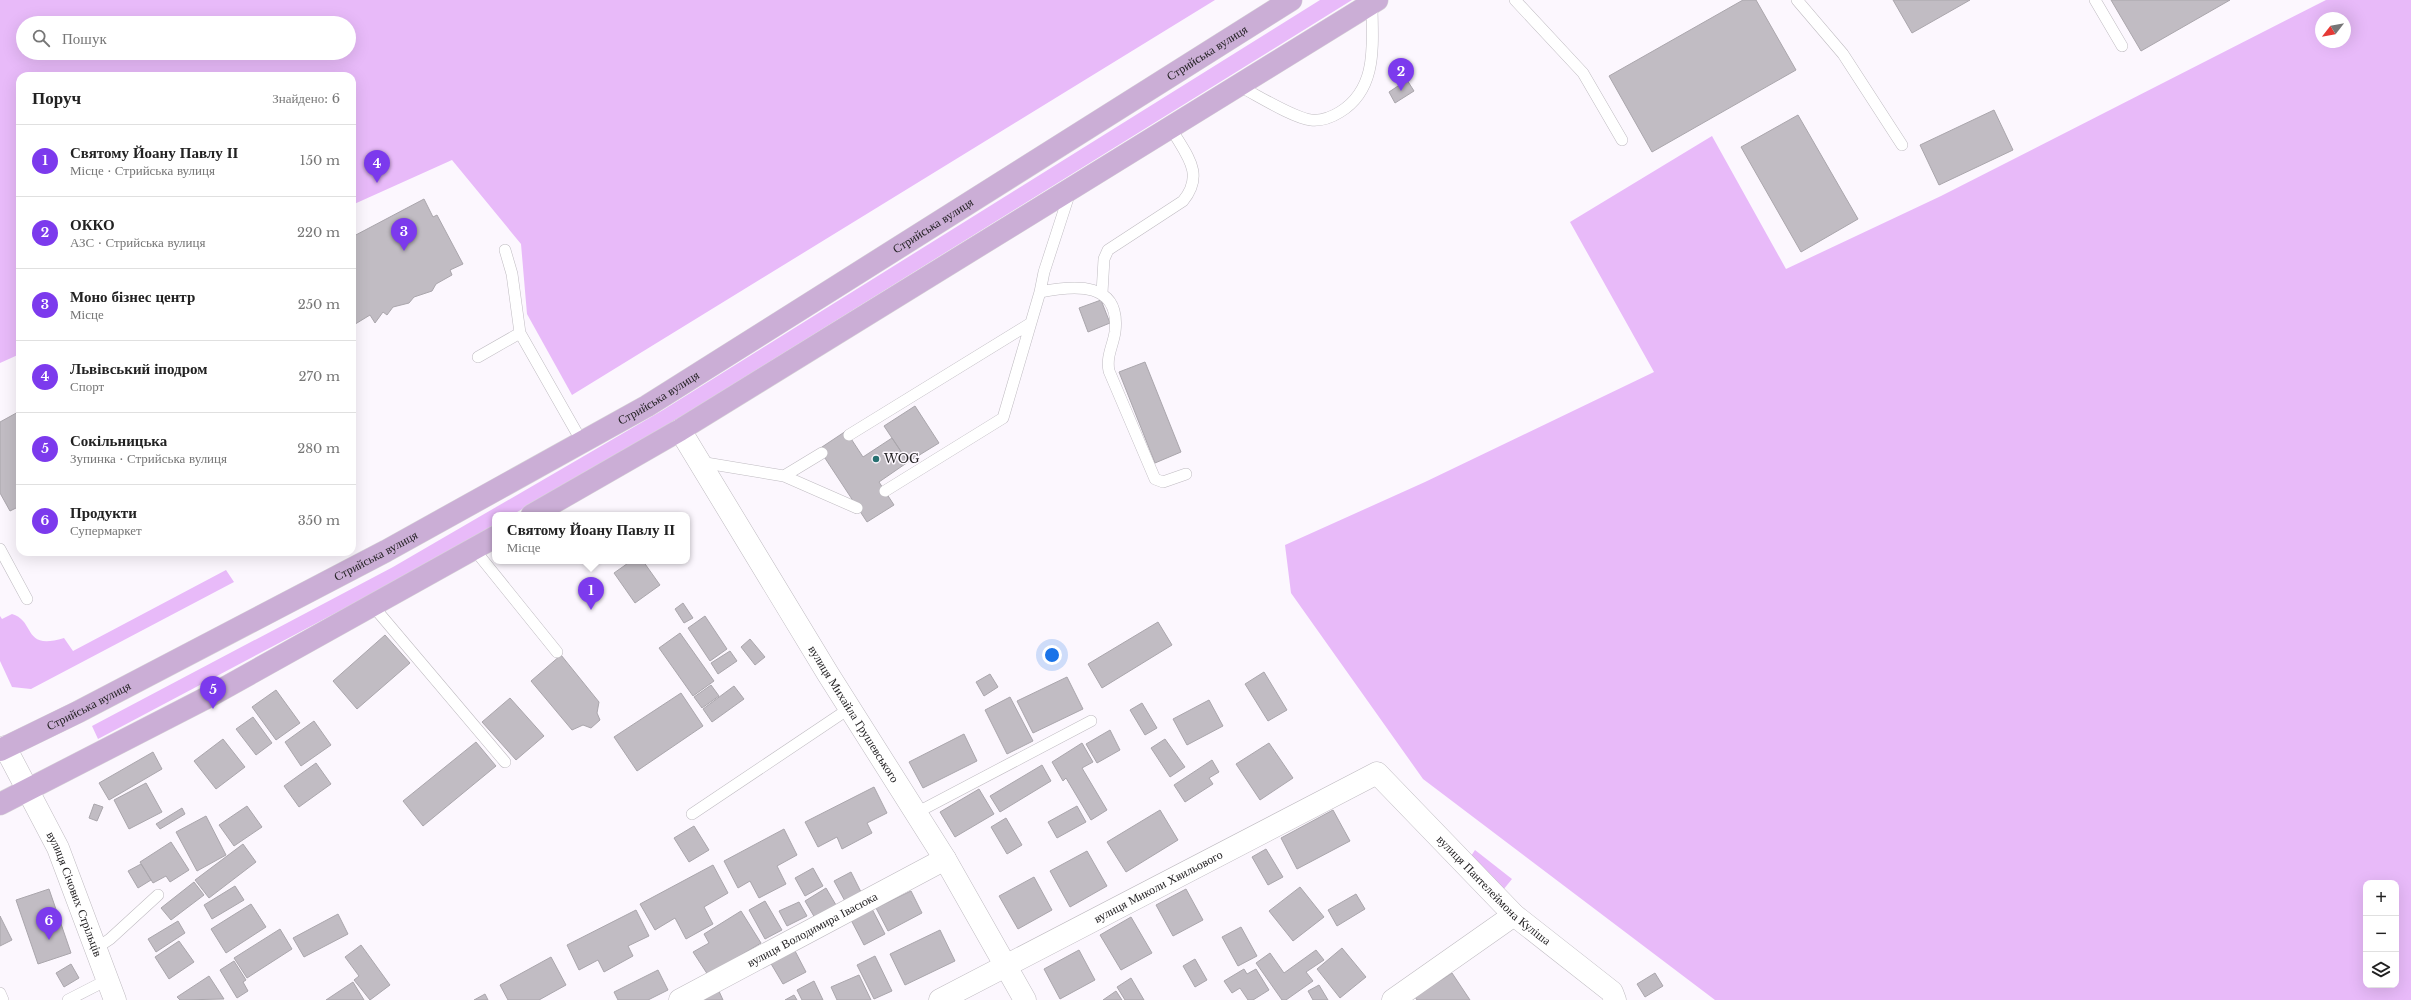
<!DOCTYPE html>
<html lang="uk">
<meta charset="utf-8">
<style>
:root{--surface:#fff;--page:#f6f6f6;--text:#222;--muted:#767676;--line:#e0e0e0;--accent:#7c3aed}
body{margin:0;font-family:"Libre Baskerville",serif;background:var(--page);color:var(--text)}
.controls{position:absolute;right:12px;bottom:12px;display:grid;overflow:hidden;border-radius:8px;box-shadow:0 4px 16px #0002}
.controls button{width:36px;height:36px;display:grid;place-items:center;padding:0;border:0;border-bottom:1px solid var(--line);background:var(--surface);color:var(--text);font:20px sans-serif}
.compass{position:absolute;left:2315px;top:12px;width:36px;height:36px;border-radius:50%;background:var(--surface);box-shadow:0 4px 16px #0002;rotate:239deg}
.you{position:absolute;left:1052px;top:655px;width:14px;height:14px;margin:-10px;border:3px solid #fff;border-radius:50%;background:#1a73e8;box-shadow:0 0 0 6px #1a73e833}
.badge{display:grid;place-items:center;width:26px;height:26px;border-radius:50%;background:var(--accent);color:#fff;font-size:13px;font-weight:700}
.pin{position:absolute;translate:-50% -33px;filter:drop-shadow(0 1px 2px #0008)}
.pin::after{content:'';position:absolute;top:21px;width:14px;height:12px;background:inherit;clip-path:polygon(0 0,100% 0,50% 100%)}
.popup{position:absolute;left:492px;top:512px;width:198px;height:52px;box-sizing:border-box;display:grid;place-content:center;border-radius:8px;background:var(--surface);filter:drop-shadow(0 1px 3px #0005);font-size:13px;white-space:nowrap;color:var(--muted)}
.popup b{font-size:15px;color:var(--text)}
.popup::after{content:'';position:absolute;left:50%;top:100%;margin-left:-8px;border:8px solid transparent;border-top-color:var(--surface)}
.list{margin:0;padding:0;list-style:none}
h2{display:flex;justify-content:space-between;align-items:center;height:52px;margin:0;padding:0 16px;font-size:17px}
h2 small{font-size:13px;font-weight:400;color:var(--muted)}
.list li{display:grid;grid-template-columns:26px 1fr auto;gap:12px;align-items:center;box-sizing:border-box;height:72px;padding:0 16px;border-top:1px solid var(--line)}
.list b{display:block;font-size:15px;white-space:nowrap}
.list p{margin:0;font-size:13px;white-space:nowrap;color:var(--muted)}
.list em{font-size:13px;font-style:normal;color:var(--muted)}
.icon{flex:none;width:22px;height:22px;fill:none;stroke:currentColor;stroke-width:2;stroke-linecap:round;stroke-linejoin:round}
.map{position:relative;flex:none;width:2411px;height:1000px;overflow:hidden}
.search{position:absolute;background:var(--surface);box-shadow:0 4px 16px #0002;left:16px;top:16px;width:340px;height:44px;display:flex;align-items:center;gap:10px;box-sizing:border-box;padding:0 14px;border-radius:22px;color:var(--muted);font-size:15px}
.panel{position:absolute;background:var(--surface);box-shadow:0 4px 16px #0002;left:16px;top:72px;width:340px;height:484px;border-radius:12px}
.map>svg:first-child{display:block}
</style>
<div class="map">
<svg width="2411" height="1000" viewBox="0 0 2411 1000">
<rect width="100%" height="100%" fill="#fcf7fe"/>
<path fill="#e8baf9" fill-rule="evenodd" d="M 0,0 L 1215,0 L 572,395 L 527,314 L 521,244 L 452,160 L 352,205 L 352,76 L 20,76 L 20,354 L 0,363 ZM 23,23 L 349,23 L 349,53 L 23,53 Z
M 1320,0 L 1352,0 L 671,423 L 512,515 L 495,515 L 495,525 L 400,579 L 98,739 L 92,726 L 393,567 L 663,410 Z
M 2326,0 L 2411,0 L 2411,1000 L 1715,1000 L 1423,779 L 1291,593 L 1285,545 L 1425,482 L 1654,372 L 1570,222 L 1712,136 L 1786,269 L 1941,196 ZM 2321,18 L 2345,18 L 2345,42 L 2321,42 ZM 2366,883 L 2396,883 L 2396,985 L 2366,985 Z
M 226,570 L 234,582 L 31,689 L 12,687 L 0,661 L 0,616 L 2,619 L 12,614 C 36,621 22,651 64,638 L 73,651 Z
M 1475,850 L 1512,879 L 1499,895 L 1465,865 Z"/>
<path fill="#c1bcc3" stroke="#aaa6ac" d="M 1743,0 L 1756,0 L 1796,70 L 1652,152 L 1609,76 Z
M 1893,0 L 1970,0 L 1912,33 Z
M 2111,0 L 2230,0 L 2141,51 Z
M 1407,80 L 1414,91 L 1395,103 L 1389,92 Z
M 1994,110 L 2013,150 L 1939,185 L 1920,145 Z
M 1798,115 L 1858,219 L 1801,252 L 1741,147 Z
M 424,199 L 433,217 L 437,215 L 463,264 L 450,270 L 452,275 L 436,284 L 432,291 L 414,297 L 409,303 L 393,307 L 387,315 L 383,312 L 375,323 L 370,315 L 352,326 L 352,237 Z
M 1101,300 L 1110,323 L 1088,332 L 1079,308 Z
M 1145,362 L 1181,452 L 1155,463 L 1119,372 Z
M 915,406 L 939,443 L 908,462 L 884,426 Z
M 20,411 L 20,506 L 10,511 L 0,493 L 0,422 Z
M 846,431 L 863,457 L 892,438 L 908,462 L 879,482 L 894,505 L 867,522 L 819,449 Z
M 631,561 L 643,561 L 660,585 L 635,603 L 614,573 Z
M 683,603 L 693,618 L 684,623 L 675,609 Z
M 705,616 L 727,649 L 710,661 L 688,628 Z
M 1158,622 L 1172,645 L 1102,688 L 1088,664 Z
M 680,633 L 714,681 L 693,696 L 659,648 Z
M 385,635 L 410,663 L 357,709 L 333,681 Z
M 750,639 L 765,657 L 755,665 L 741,647 Z
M 730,651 L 737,661 L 718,674 L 711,663 Z
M 561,655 L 599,702 L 597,713 L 600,720 L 591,728 L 583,725 L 572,730 L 531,681 Z
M 1264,672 L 1287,710 L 1268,721 L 1245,684 Z
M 990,674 L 998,687 L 984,696 L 976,682 Z
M 1067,677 L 1083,709 L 1033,733 L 1017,701 Z
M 711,685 L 719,696 L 702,708 L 694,697 Z
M 734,686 L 744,699 L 712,722 L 703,709 Z
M 276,690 L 300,723 L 276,740 L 252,707 Z
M 681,693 L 703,726 L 637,771 L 614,737 Z
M 1010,697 L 1033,741 L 1007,754 L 985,710 Z
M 510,698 L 544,736 L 516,760 L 482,722 Z
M 1209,700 L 1223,726 L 1187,745 L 1173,719 Z
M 1142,703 L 1157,728 L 1145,735 L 1130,710 Z
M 253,717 L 272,743 L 256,755 L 236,729 Z
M 314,721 L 331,745 L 301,766 L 285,742 Z
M 1110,730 L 1120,750 L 1097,763 L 1086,744 Z
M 964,734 L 977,761 L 923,788 L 909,762 Z
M 223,739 L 245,767 L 216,789 L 194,761 Z
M 1165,739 L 1185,767 L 1170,777 L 1151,748 Z
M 476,742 L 496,766 L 423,826 L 403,801 Z
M 1082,743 L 1093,762 L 1082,768 L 1107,810 L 1091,820 L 1066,778 L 1063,781 L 1052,762 Z
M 1269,743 L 1293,778 L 1260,800 L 1236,764 Z
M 153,752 L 162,769 L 109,800 L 99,783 Z
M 1212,760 L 1219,772 L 1209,778 L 1213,784 L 1185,802 L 1174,785 Z
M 316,763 L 331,784 L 299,807 L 284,786 Z
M 1042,765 L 1051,781 L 1000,812 L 990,796 Z
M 146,783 L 162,812 L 129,829 L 114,800 Z
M 874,787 L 887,813 L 867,823 L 872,833 L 842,849 L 837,837 L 818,847 L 805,822 Z
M 979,789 L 994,814 L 955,837 L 940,812 Z
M 94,804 L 103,807 L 97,821 L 89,818 Z
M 247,806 L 262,827 L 234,846 L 219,825 Z
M 1077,806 L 1086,822 L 1057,838 L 1048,822 Z
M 182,808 L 185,814 L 160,829 L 156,824 Z
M 1160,810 L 1178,840 L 1126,872 L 1107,842 Z
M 1333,810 L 1350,841 L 1297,869 L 1281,838 Z
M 206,816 L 226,855 L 197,871 L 176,832 Z
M 1006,818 L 1022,845 L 1007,854 L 991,827 Z
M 694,826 L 709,850 L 689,862 L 674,838 Z
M 784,829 L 797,855 L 777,866 L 786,884 L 759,898 L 750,881 L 738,888 L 724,861 Z
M 171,842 L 189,870 L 170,882 L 166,876 L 153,883 L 140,862 Z
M 243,844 L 256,862 L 209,898 L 195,880 Z
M 1266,849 L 1283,877 L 1268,885 L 1252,857 Z
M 1087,851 L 1107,886 L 1070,907 L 1050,871 Z
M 141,864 L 151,880 L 138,888 L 128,871 Z
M 713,865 L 728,893 L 704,907 L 713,924 L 686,939 L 675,918 L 655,930 L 640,904 Z
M 813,868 L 823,886 L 805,896 L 795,878 Z
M 851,872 L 862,894 L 846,903 L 834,881 Z
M 1034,877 L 1052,910 L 1018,929 L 999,896 Z
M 194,882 L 204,895 L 171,920 L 161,908 Z
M 235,886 L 244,900 L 212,919 L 204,905 Z
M 1300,887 L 1324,917 L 1293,941 L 1269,911 Z
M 826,888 L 836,905 L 815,918 L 805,901 Z
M 49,889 L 71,953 L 38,964 L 16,900 Z
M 1186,889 L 1203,920 L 1173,936 L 1156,905 Z
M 911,891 L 922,913 L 888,931 L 876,908 Z
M 1356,894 L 1365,909 L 1337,926 L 1328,910 Z
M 765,901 L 782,930 L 765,939 L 749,910 Z
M 799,902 L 807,916 L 787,926 L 779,911 Z
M 251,904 L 266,927 L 226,953 L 211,929 Z
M 871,907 L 885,934 L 864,945 L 850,918 Z
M 636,910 L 649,936 L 628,946 L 633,956 L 604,972 L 598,960 L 579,970 L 567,945 Z
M 741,911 L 761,943 L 708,975 L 693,952 L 709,943 L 704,934 Z
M 338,914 L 348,934 L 304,957 L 293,938 Z
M 0,916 L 12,940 L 0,946 Z
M 1131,917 L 1152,953 L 1121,970 L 1100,935 Z
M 178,921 L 185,933 L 156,952 L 148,939 Z
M 1241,927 L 1257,956 L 1238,966 L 1222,937 Z
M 280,929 L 292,949 L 247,978 L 234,958 Z
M 940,930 L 955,961 L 905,985 L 890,954 Z
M 179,941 L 194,962 L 169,979 L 155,957 Z
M 361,945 L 390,985 L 370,1000 L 354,980 L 359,976 L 345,957 Z
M 1342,948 L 1366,977 L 1340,998 L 1317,969 Z
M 794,949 L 806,972 L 783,984 L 770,962 Z
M 1079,950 L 1095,980 L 1060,999 L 1044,969 Z
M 1316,950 L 1324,960 L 1306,972 L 1313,981 L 1286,1000 L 1282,1000 L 1256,963 L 1270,953 L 1284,973 Z
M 875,956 L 892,991 L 874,999 L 857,965 Z
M 551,957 L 566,985 L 539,1000 L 508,1000 L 500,985 Z
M 1195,959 L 1207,980 L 1195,987 L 1183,966 Z
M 234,961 L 246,980 L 243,982 L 248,991 L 237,998 L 220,970 Z
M 71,964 L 79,978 L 64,987 L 56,973 Z
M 1244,969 L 1247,974 L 1256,969 L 1269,990 L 1253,1000 L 1248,1000 L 1240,988 L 1232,993 L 1224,981 Z
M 658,970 L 668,990 L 648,1000 L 618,1000 L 614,992 Z
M 1452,973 L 1470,1000 L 1417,1000 L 1415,997 Z
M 1655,973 L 1663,986 L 1645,997 L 1637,984 Z
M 859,975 L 871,1000 L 837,1000 L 831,987 Z
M 209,976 L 224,999 L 180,1000 L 177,997 Z
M 1131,978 L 1144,1000 L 1125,1000 L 1117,987 Z
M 814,981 L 823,1000 L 802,1000 L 797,990 Z
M 353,982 L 364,1000 L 326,1000 Z
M 1319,985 L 1328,1000 L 1313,1000 L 1308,991 Z
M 718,989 L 723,1000 L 696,1000 Z
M 1116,991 L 1122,1000 L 1103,1000 Z
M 485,994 L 488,1000 L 474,1000 Z
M 794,995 L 797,1000 L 785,1000 Z"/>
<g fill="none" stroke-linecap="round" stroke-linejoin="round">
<defs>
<path id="lane" d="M 1515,0 L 1583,73 L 1622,140
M 1797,0 L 1843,54 L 1902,145
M 2095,0 L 2122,46
M 1239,86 C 1257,95 1293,118 1311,120 C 1321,121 1332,117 1340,112 C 1379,88 1372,42 1372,3
M 505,250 L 512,274 L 520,333 L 582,442
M 1040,292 C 1075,285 1121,281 1115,332 C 1113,346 1106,356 1109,371 L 1155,479 L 1163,482 L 1186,474
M 1102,293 L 1104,259 L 1108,250 L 1183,201 C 1206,173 1185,154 1171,128
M 478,357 L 520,333
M 849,435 L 1031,323
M 700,462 L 784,476 L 857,508
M 784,476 L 822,453
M 885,491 L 1003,418 L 1040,292 L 1044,272 L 1070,192
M 0,549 L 27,599
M 474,549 L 557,652
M 373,606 L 505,762
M 916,813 L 1091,721
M 692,814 L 850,708
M 95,949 L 110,939 L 158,895
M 0,993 L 3,1000
M 68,1000 L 107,980"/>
<g id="street">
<path id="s1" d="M 680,430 L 828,674 L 945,859 L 1025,1000"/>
<path id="s2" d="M 680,1000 L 945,859"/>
<path id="s3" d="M 940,1000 L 1377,773 L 1514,915 L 1612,992 L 1615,1000"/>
<path d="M 1393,1000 L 1514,915"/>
</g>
<g id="secondary">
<path id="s4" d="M 5,747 L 58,848 L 115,1000"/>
</g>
<g id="primary">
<path d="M 532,515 L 680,430 L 1377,0"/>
<path id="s5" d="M 0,750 L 78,712 L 386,551 L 647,406 L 1291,0"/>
<path d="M 0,804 L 210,696 L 495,537"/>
</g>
</defs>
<use href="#lane" stroke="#bfbbc1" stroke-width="12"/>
<use href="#street" stroke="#bfbbc1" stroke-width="23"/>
<use href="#secondary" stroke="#bfbbc1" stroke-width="23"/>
<use href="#primary" stroke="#d8d7d8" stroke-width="23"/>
<use href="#lane" stroke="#fff" stroke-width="11"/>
<use href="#street" stroke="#fff" stroke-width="22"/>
<use href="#secondary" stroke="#fff" stroke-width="22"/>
<use href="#primary" stroke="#cbaed6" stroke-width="22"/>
</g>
<circle fill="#277171" stroke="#fcf7fe" stroke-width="1.5" cx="876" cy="459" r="4"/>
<g text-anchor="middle" stroke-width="3" stroke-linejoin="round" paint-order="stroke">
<g font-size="12" fill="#242224" stroke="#fcf7fe">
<text dy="4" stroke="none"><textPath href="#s5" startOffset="1395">Стрийська вулиця</textPath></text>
<text dy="4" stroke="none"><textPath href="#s5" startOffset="1071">Стрийська вулиця</textPath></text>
<text dy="4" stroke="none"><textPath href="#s5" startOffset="747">Стрийська вулиця</textPath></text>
<text dy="4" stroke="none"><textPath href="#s5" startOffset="423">Стрийська вулиця</textPath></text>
<text dy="4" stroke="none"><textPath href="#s5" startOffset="99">Стрийська вулиця</textPath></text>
<text dy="4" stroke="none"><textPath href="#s1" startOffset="333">вулиця Михайла Грушевського</textPath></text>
<text dy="4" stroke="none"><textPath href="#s3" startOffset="246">вулиця Миколи Хвильового</textPath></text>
<text dy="4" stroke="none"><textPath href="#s3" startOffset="658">вулиця Пантелеймона Куліша</textPath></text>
<text dy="4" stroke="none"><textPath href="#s4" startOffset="163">вулиця Січових Стрільців</textPath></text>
<text dy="4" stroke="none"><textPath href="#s2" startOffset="150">вулиця Володимира Івасюка</textPath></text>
</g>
<g font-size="12" fill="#242224" stroke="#fcf7fe" text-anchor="start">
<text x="884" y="463">WOG</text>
</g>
</g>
</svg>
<div class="controls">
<button>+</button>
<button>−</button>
<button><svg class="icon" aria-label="layers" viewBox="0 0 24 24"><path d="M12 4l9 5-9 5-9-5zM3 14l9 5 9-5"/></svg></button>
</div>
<svg class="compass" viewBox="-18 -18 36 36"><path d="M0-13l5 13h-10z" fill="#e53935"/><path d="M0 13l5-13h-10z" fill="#767676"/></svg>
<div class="you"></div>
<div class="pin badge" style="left:591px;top:610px">1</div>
<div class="popup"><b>Святому Йоану Павлу ІІ</b>Місце</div>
<div class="pin badge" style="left:1401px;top:91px">2</div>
<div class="pin badge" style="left:404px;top:251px">3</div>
<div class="pin badge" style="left:377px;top:183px">4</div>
<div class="pin badge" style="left:213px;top:709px">5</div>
<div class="pin badge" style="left:49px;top:940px">6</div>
<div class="search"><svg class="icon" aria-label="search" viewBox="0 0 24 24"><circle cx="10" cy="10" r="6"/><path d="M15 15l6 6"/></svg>Пошук</div>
<section class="panel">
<h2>Поруч<small>Знайдено: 6</small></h2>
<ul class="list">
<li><span class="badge">1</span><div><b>Святому Йоану Павлу ІІ</b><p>Місце · Стрийська вулиця</p></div><em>150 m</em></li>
<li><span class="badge">2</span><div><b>ОККО</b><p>АЗС · Стрийська вулиця</p></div><em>220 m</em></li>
<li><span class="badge">3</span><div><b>Моно бізнес центр</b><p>Місце</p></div><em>250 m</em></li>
<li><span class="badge">4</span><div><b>Львівський іподром</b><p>Спорт</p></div><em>270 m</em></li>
<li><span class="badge">5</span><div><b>Сокільницька</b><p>Зупинка · Стрийська вулиця</p></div><em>280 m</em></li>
<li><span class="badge">6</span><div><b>Продукти</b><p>Супермаркет</p></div><em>350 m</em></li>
</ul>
</section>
</div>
